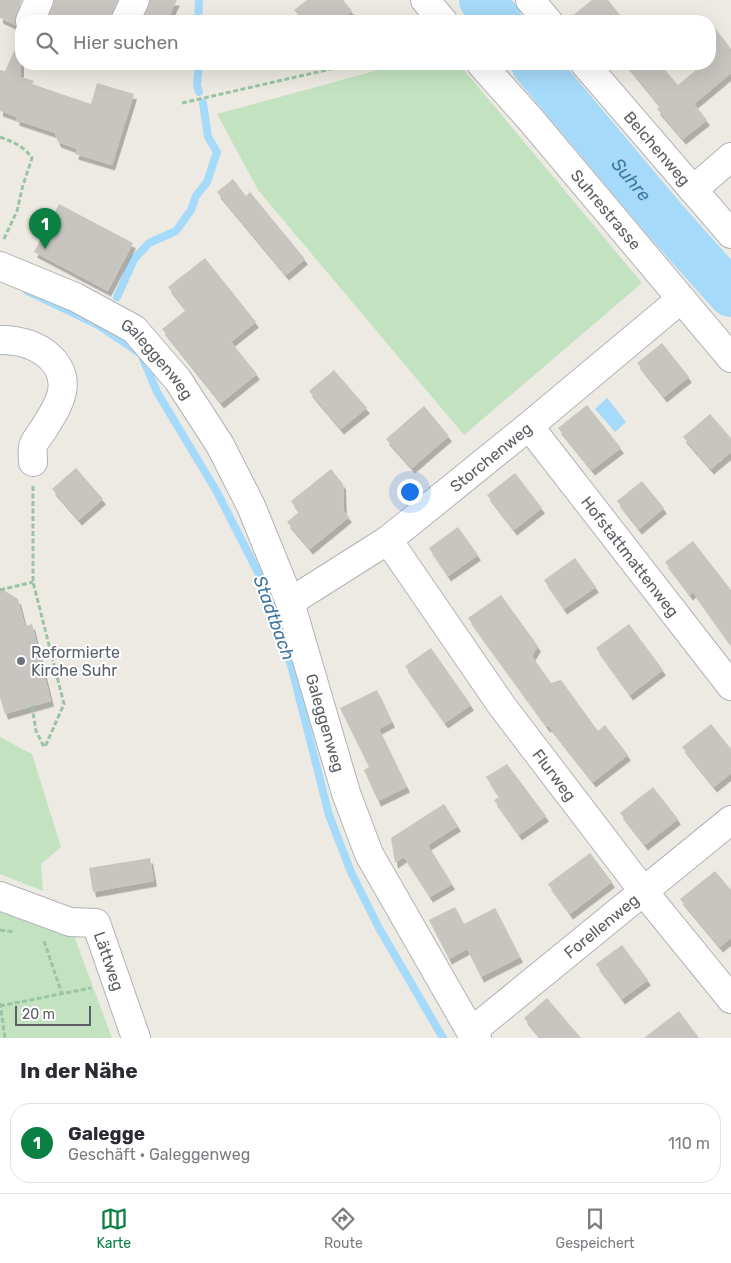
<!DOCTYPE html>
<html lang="de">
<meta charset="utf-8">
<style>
:root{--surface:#fff;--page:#f7f7f7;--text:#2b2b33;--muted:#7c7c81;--line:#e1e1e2;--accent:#0b8043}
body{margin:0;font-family:Rubik,sans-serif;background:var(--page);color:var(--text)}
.scale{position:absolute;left:15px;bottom:12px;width:76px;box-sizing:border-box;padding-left:5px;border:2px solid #5b5f63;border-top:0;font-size:14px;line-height:18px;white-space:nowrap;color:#5b5f63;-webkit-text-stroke:4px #fff;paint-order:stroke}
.you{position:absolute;left:409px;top:491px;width:18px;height:18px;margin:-12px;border:4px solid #fff;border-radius:50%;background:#1a73e8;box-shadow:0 0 0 8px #1a73e833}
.badge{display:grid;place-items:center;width:32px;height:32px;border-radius:50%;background:var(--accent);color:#fff;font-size:16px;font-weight:700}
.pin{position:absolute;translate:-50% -41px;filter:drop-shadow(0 1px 2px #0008)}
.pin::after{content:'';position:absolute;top:26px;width:18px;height:15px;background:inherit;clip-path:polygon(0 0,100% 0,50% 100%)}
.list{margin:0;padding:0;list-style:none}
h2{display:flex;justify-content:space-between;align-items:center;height:65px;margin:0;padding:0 20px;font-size:21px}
h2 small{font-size:16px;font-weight:400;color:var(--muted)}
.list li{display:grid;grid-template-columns:32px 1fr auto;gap:15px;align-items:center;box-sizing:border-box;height:80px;margin:0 10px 10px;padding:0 10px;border:1px solid var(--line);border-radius:20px}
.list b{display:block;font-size:19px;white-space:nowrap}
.list p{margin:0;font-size:16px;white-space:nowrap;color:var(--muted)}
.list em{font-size:16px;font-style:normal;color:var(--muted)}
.icon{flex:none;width:28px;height:28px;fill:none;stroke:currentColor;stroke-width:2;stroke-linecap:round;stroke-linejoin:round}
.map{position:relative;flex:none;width:731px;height:1038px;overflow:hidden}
.search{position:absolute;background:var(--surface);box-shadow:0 5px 20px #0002;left:15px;right:15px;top:15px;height:55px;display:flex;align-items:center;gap:12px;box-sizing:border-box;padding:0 18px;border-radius:20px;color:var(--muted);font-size:19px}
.sheet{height:155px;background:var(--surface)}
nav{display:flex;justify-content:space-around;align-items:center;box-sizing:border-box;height:70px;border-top:1px solid var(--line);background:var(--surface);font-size:14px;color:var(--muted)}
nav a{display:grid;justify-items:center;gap:2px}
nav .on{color:var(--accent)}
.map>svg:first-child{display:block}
</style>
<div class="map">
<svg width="731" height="1038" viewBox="0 0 731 1038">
<defs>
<filter id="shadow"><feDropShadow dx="3" dy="5.5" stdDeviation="0" flood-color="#0004"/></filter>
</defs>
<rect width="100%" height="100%" fill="#edeae3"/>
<path fill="#c3e3c0" d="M 400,64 L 459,64 L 642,283 L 464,435 L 258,190 L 217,114 Z
M 0,737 L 32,754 L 61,847 L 41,864 L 43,891 L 0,874 Z
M 0,903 L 72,930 L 112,1038 L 0,1038 Z"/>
<path fill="#a6dafa" d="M 607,398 L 626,422 L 615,432 L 595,409 Z"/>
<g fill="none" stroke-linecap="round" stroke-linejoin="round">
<path stroke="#a6dafa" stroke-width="8" d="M 198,21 L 199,0
M 199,64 L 197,85 L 199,92
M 27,291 L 98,325 L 141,354 L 157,392 L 217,492 L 267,590 L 291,665 L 329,815 L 351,872 L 379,928 L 443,1038
M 117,297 L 134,259 L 149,243 L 176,231 L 191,210 L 196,196 L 207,182 L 217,152 L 208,137 L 203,103"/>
<g stroke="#a6dafa" stroke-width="46">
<path d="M 482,0 L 499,21"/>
<path id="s1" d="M 534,64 L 664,219 L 731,294"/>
</g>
</g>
<path fill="#c8c5c0" filter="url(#shadow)" d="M 0,0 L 22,0 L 16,15 L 15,25 L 0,18 Z
M 54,0 L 118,0 L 110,21 L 47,21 Z
M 150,0 L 177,0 L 167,21 L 142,21 Z
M 307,0 L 343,0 L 352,11 L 340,21 L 303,21 L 294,10 Z
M 592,0 L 608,0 L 625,21 L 566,21 Z
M 710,21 L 731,49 L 731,73 L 694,104 L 707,120 L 683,139 L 657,109 L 660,106 L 626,64 L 660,64 L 678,85 L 703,64 L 710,64 Z
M 21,36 L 21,77 L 34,81 L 32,84 L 91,104 L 97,83 L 134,94 L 112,165 L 75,154 L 77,149 L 58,142 L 55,133 L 16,120 L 17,117 L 0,111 L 0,70 L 5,71 Z
M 233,179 L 246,196 L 250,192 L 305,259 L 286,275 L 217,192 Z
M 59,204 L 133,243 L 108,291 L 34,252 Z
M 205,258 L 256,322 L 231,342 L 257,374 L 221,403 L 162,329 L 186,310 L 168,287 Z
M 662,343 L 689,377 L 664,397 L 637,363 Z
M 334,370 L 367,408 L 341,429 L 309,391 Z
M 587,405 L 621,448 L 592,470 L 558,428 Z
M 424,406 L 449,436 L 412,468 L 386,439 Z
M 710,414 L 731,438 L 731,452 L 711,469 L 683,437 Z
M 76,468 L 103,499 L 79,520 L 52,489 Z
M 331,469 L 343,484 L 344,511 L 349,517 L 310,549 L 287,522 L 299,512 L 291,501 Z
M 515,473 L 542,508 L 514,530 L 487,495 Z
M 642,481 L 664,508 L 639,529 L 617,501 Z
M 458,527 L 478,555 L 448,576 L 429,548 Z
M 693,541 L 731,590 L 731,645 L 693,592 L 690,595 L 665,562 Z
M 575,558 L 596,587 L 564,609 L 544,580 Z
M 0,588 L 18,599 L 25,626 L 32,624 L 51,701 L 5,714 L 0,697 Z
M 501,595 L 538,646 L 532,656 L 551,683 L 561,680 L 598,731 L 605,725 L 628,755 L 593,782 L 549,726 L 547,727 L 468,618 Z
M 629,624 L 663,670 L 630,695 L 596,648 Z
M 431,648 L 471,705 L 445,723 L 405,666 Z
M 377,690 L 392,722 L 379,729 L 407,787 L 378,801 L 364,770 L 369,767 L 340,708 Z
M 711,724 L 731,749 L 731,773 L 714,787 L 682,747 Z
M 507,764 L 546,816 L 519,835 L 494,800 L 499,797 L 486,777 Z
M 653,787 L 678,819 L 645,845 L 620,813 Z
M 444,804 L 458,826 L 428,845 L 452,884 L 430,897 L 404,857 L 395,863 L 391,838 Z
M 590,853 L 612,882 L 570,914 L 548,884 Z
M 150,858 L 154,881 L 93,892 L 89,868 Z
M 715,871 L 731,890 L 731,938 L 720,947 L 680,899 Z
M 455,907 L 464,924 L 495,908 L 520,957 L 481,977 L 467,949 L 449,959 L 429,920 Z
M 622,945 L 648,980 L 622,999 L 596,964 Z
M 547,998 L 581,1038 L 541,1038 L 524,1018 Z
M 679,1011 L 699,1038 L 644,1038 Z"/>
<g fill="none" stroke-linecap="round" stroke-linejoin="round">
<defs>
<g id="minor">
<path d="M 425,0 L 443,21"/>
<path d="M 530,0 L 548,21"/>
<path d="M 30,21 L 39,0"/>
<path d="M 125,21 L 135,0"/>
<path id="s2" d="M 481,64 L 531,120 L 731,358"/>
<path id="s3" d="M 585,64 L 731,234"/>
<path d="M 693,190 L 731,157"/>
<path id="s4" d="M 0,266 L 75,297 L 134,329 L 178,380 L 220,445 L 251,506 L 290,602 L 346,793 L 369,854 L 471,1032 L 477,1038"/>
<path d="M 0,340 C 18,340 37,345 50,357 C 75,382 58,406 43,430 C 40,435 34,441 33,447 C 32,451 33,457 33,462"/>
<path id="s5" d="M 529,426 L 731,686"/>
<path id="s6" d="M 388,540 L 502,706 L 644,892 L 731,999"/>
<path id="s7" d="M 290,602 L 388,540 L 529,426 L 681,299"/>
<path id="s8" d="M 0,896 L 70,922 L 96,923 L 136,1038"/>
<path id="s9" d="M 471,1032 L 731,820"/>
</g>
</defs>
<use href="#minor" stroke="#b0b4b7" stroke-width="30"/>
<path stroke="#9ac4a4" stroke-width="3" stroke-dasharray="5 2.5" stroke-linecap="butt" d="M 182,103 L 353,64
M 0,137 C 13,142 24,146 32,158 L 23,185 L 17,211 L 3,241
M 33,486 L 33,582 L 64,704 L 45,747
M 0,590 L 33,582
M 32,706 L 36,731 L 44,747
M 0,930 L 14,932
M 44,941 L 62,994
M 0,1003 L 5,1038
M 0,1006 L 91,988"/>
<use href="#minor" stroke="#fff" stroke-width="28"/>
</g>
<circle fill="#6b7280" stroke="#fff" stroke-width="2" cx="21" cy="661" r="5"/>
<g text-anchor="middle" stroke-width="4" stroke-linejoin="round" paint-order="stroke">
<g font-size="16" fill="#5b5f63" stroke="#fff">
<text dy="6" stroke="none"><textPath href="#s3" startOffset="111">Belchenweg</textPath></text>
<text dy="6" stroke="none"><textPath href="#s2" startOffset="192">Suhrestrasse</textPath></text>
<text dy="6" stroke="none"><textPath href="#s4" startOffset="186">Galeggenweg</textPath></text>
<text dy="6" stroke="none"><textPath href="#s7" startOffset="248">Storchenweg</textPath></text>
<text dy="6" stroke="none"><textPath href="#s5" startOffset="165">Hofstattmattenweg</textPath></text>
<text dy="6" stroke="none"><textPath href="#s4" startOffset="591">Galeggenweg</textPath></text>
<text dy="6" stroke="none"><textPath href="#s6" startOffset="288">Flurweg</textPath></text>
<text dy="6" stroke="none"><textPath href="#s9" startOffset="168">Forellenweg</textPath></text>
<text dy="6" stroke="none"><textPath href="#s8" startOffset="141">Lättweg</textPath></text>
</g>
<g font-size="16" fill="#5b616d" stroke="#fff" text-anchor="start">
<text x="31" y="658">Reformierte<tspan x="31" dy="18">Kirche Suhr</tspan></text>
</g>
<g font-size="18" font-style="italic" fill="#4176a2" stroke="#fff">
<text dy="6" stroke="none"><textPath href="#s1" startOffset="151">Suhre</textPath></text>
<text transform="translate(274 618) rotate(70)" y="6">Stadtbach</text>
</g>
</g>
</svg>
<div class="scale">20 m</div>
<div class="you"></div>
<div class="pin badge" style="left:45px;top:249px">1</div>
<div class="search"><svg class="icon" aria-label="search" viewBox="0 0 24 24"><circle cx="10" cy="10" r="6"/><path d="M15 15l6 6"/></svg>Hier suchen</div>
</div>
<section class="sheet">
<h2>In der Nähe<small></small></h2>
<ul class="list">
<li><span class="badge">1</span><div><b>Galegge</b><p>Geschäft · Galeggenweg</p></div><em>110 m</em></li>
</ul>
</section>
<nav>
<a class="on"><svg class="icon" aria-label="map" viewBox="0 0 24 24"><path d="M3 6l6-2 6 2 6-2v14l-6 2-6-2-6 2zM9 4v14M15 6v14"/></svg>Karte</a>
<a><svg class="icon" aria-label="directions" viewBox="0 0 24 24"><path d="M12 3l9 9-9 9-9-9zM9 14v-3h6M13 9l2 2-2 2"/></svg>Route</a>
<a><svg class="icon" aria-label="saved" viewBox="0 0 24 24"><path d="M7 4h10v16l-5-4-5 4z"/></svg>Gespeichert</a>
</nav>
